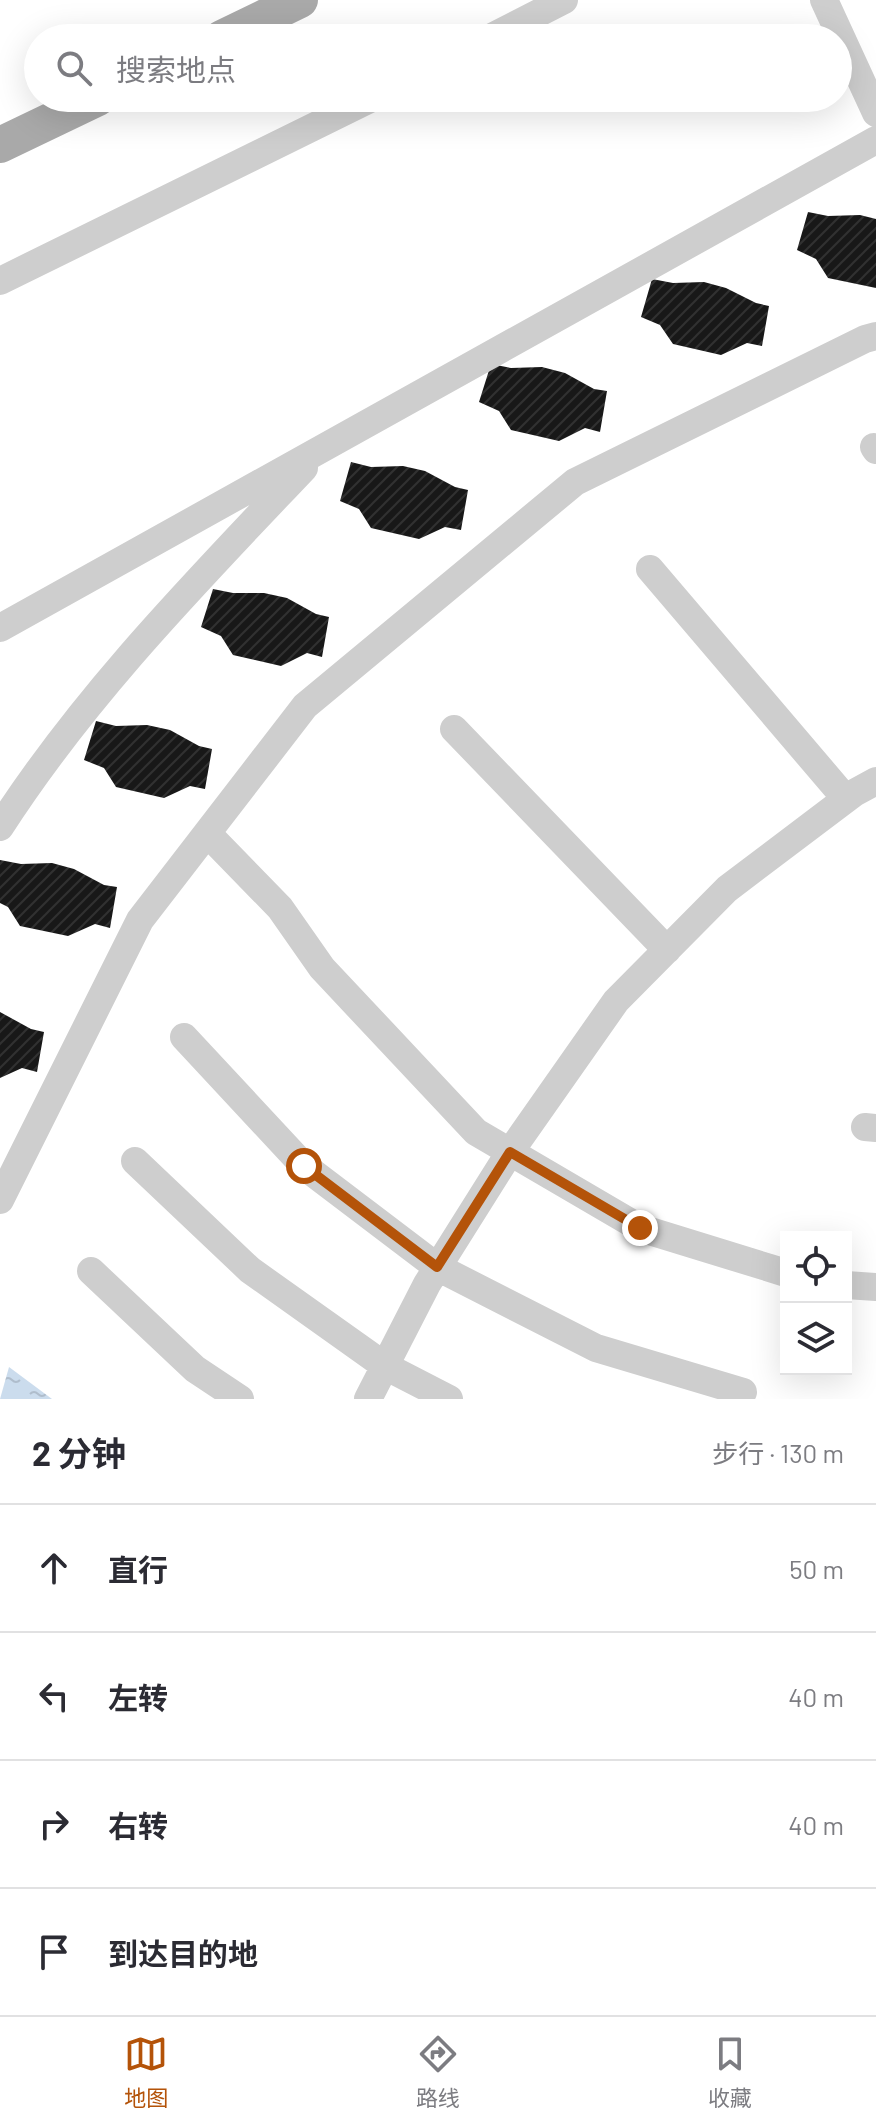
<!DOCTYPE html>
<html lang="zh">
<meta charset="utf-8">
<style>
:root{--surface:#fff;--page:#f2f2f3;--text:#2b2b33;--muted:#7c7c81;--line:#e1e1e2;--accent:#b45309}
body{margin:0;font-family:Barlow,"Noto Sans SC",sans-serif;background:var(--page);color:var(--text)}
.controls{position:absolute;right:24px;bottom:24px;display:grid;overflow:hidden;border-radius:0px;box-shadow:0 8px 32px #0002}
.controls button{width:72px;height:72px;display:grid;place-items:center;padding:0;border:0;border-bottom:2px solid var(--line);background:var(--surface);color:var(--text);font:40px sans-serif}
.stop{position:absolute;width:24px;height:24px;margin:-18px;border:6px solid #b45309;border-radius:50%;background:#fff}
.stop.end{background:#b45309;border-color:#fff;box-shadow:0 2px 8px #0008}
.list{margin:0;padding:0;list-style:none}
h2{display:flex;justify-content:space-between;align-items:center;height:104px;margin:0;padding:0 32px;font-size:34px}
h2 small{font-size:26px;font-weight:400;color:var(--muted)}
.list li{display:grid;grid-template-columns:52px 1fr auto;gap:24px;align-items:center;box-sizing:border-box;height:128px;padding:0 32px;border-top:2px solid var(--line)}
.list b{display:block;font-size:30px;white-space:nowrap}
.list em{font-size:26px;font-style:normal;color:var(--muted)}
.icon{flex:none;width:44px;height:44px;fill:none;stroke:currentColor;stroke-width:2;stroke-linecap:round;stroke-linejoin:round}
.map{position:relative;flex:none;width:876px;height:1399px;overflow:hidden}
.search{position:absolute;background:var(--surface);box-shadow:0 8px 32px #0002;left:24px;right:24px;top:24px;height:88px;display:flex;align-items:center;gap:20px;box-sizing:border-box;padding:0 28px;border-radius:44px;color:var(--muted);font-size:30px}
.sheet{height:616px;background:var(--surface)}
nav{display:flex;justify-content:space-around;align-items:center;box-sizing:border-box;height:112px;border-top:2px solid var(--line);background:var(--surface);font-size:22px;color:var(--muted)}
nav a{display:grid;justify-items:center;gap:4px}
nav .on{color:var(--accent)}
.map>svg:first-child{display:block}
</style>
<div class="map">
<svg width="876" height="1399" viewBox="0 0 876 1399">
<defs>
<pattern id="water-ripples" width="26" height="14" patternUnits="userSpaceOnUse" patternTransform="scale(2)"><rect width="26" height="14" fill="#cbdced"/><path d="M2 4q2-2 4 0t4 0M15 11q2-2 4 0t4 0" fill="none" stroke="#afbdcc"/></pattern>
<pattern id="building-hatch" width="6" height="6" patternUnits="userSpaceOnUse" patternTransform="scale(2)"><rect width="6" height="6" fill="#181818"/><path d="M-1 1l2-2M0 6l6-6M5 7l2-2" fill="none" stroke="#313131"/></pattern>
</defs>
<rect width="100%" height="100%" fill="#fff"/>
<path fill="url(#water-ripples)" d="M 9,1367 L 52,1399 L 0,1399 Z"/>
<path fill="url(#building-hatch)" d="M 808,212 L 828,216 L 860,215 L 876,219 L 876,288 L 828,278 L 816,259 L 797,250 Z
M 652,279 L 673,283 L 704,282 L 726,288 L 756,303 L 769,306 L 762,346 L 747,343 L 721,355 L 673,344 L 660,325 L 641,317 Z
M 491,364 L 511,368 L 542,367 L 565,373 L 594,389 L 607,391 L 600,432 L 585,428 L 559,441 L 511,430 L 499,411 L 479,402 Z
M 351,462 L 371,467 L 403,466 L 425,471 L 455,487 L 468,490 L 461,530 L 445,527 L 419,539 L 371,528 L 359,509 L 340,501 Z
M 213,589 L 233,593 L 264,593 L 287,598 L 316,614 L 329,617 L 322,657 L 307,653 L 281,666 L 233,655 L 221,636 L 201,627 Z
M 96,721 L 116,726 L 147,725 L 170,730 L 199,746 L 212,749 L 205,789 L 190,786 L 164,798 L 116,787 L 104,768 L 84,760 Z
M 0,860 L 21,864 L 52,863 L 74,869 L 104,885 L 117,887 L 110,928 L 95,924 L 68,936 L 20,926 L 8,907 L 0,903 Z
M 0,1012 L 31,1029 L 44,1032 L 37,1072 L 22,1068 L 0,1078 Z"/>
<g fill="none" stroke-linecap="round" stroke-linejoin="round">
<path stroke="#cecece" stroke-width="28" d="M 824,0 L 876,113
M 490,38 L 564,0
M 0,281 L 372,98
M 874,447 L 876,450
M 650,569 L 846,799
M 0,628 L 876,140
M 454,729 L 667,950
M 0,827 C 85,695 196,582 304,468
M 207,833 L 280,908 L 322,968 L 476,1132 L 640,1228 L 786,1273
M 184,1037 L 304,1166 L 437,1267 L 596,1348 L 743,1392
M 865,1127 L 876,1128
M 135,1161 L 250,1270 L 385,1366 L 449,1399
M 0,1200 L 140,920 L 305,706 L 575,482 L 865,339 L 876,336
M 91,1271 L 195,1369 L 240,1399
M 846,1285 L 876,1287
M 368,1399 L 427,1284 L 510,1152 L 616,1001 L 727,889 L 854,793 L 876,781"/>
<path stroke="#a9a9a9" stroke-width="36" d="M 222,38 L 300,0
M 0,145 L 98,98"/>
</g>
<g fill="none" stroke-linecap="round" stroke-linejoin="round">
<path stroke="#b45309" stroke-width="10" d="M 304,1166 L 437,1267 L 510,1152 L 640,1228"/>
</g>
</svg>
<div class="controls">
<button><svg class="icon" aria-label="locate" viewBox="0 0 24 24"><circle cx="12" cy="12" r="6"/><path d="M12 2v4M12 18v4M2 12h4M18 12h4"/></svg></button>
<button><svg class="icon" aria-label="layers" viewBox="0 0 24 24"><path d="M12 4l9 5-9 5-9-5zM3 14l9 5 9-5"/></svg></button>
</div>
<div class="stop" style="left:304px;top:1166px"></div>
<div class="stop end" style="left:640px;top:1228px"></div>
<div class="search"><svg class="icon" aria-label="search" viewBox="0 0 24 24"><circle cx="10" cy="10" r="6"/><path d="M15 15l6 6"/></svg>搜索地点</div>
</div>
<section class="sheet">
<h2>2 分钟<small>步行 · 130 m</small></h2>
<ul class="list">
<li><svg class="icon" aria-label="ahead" viewBox="0 0 24 24"><path d="M12 20V5M6 11l6-6 6 6"/></svg><div><b>直行</b></div><em>50 m</em></li>
<li><svg class="icon" aria-label="left" viewBox="0 0 24 24"><path d="M17 20v-9H6M10 6l-5 5 5 5"/></svg><div><b>左转</b></div><em>40 m</em></li>
<li><svg class="icon" aria-label="right" viewBox="0 0 24 24"><path d="M7 20v-9h11M14 6l5 5-5 5"/></svg><div><b>右转</b></div><em>40 m</em></li>
<li><svg class="icon" aria-label="arrive" viewBox="0 0 24 24"><path d="M6 21V4h12l-3 4 3 4H6"/></svg><div><b>到达目的地</b></div></li>
</ul>
</section>
<nav>
<a class="on"><svg class="icon" aria-label="map" viewBox="0 0 24 24"><path d="M3 6l6-2 6 2 6-2v14l-6 2-6-2-6 2zM9 4v14M15 6v14"/></svg>地图</a>
<a><svg class="icon" aria-label="directions" viewBox="0 0 24 24"><path d="M12 3l9 9-9 9-9-9zM9 14v-3h6M13 9l2 2-2 2"/></svg>路线</a>
<a><svg class="icon" aria-label="saved" viewBox="0 0 24 24"><path d="M7 4h10v16l-5-4-5 4z"/></svg>收藏</a>
</nav>
